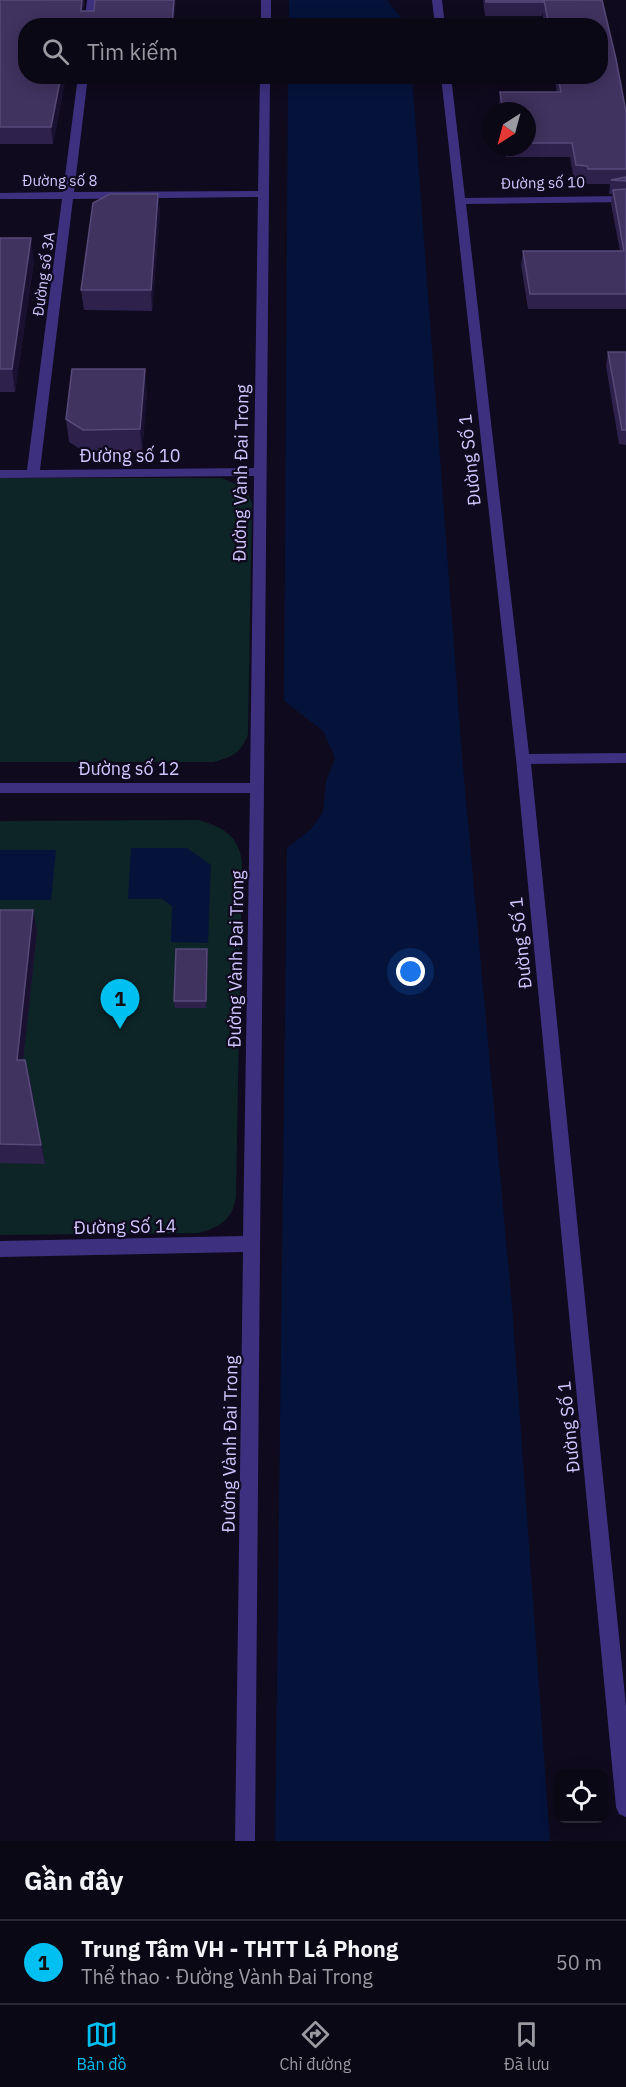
<!DOCTYPE html>
<html lang="vi">
<meta charset="utf-8">
<style>
:root{--surface:#0b0816;--page:#14111f;--text:#f1f3f6;--muted:#9a9aa1;--line:#2b2935;--accent:#00bff1}
body{margin:0;font-family:"IBM Plex Sans",sans-serif;background:var(--page);color:var(--text)}
.controls{position:absolute;right:18px;bottom:18px;display:grid;overflow:hidden;border-radius:12px;box-shadow:0 3px 15px #0003}
.controls button{width:54px;height:54px;display:grid;place-items:center;padding:0;border:0;border-bottom:2px solid var(--line);background:var(--surface);color:var(--text);font:30px sans-serif}
.compass{position:absolute;left:482px;top:102px;width:54px;height:54px;border-radius:50%;background:var(--surface);box-shadow:0 3px 15px #0003;rotate:216deg}
.you{position:absolute;left:411px;top:972px;width:21px;height:21px;margin:-15px;border:4px solid #fff;border-radius:50%;background:#1a73e8;box-shadow:0 0 0 9px #1a73e833}
.badge{display:grid;place-items:center;width:39px;height:39px;border-radius:50%;background:var(--accent);color:#111;font-size:20px;font-weight:700}
.pin{position:absolute;translate:-50% -50px;filter:drop-shadow(0 2px 3px #0008)}
.pin::after{content:'';position:absolute;top:32px;width:21px;height:18px;background:inherit;clip-path:polygon(0 0,100% 0,50% 100%)}
.list{margin:0;padding:0;list-style:none}
h2{display:flex;justify-content:space-between;align-items:center;height:78px;margin:0;padding:0 24px;font-size:26px}
h2 small{font-size:20px;font-weight:400;color:var(--muted)}
.list li{display:grid;grid-template-columns:39px 1fr auto;gap:18px;align-items:center;box-sizing:border-box;height:84px;padding:0 24px;border-top:2px solid var(--line)}
.list b{display:block;font-size:22px;white-space:nowrap}
.list p{margin:0;font-size:20px;white-space:nowrap;color:var(--muted)}
.list em{font-size:20px;font-style:normal;color:var(--muted)}
.icon{flex:none;width:33px;height:33px;fill:none;stroke:currentColor;stroke-width:2;stroke-linecap:round;stroke-linejoin:round}
.map{position:relative;flex:none;width:626px;height:1841px;overflow:hidden}
.search{position:absolute;background:var(--surface);box-shadow:0 3px 15px #0003;left:18px;right:18px;top:18px;height:66px;display:flex;align-items:center;gap:15px;box-sizing:border-box;padding:0 21px;border-radius:24px;color:var(--muted);font-size:22px}
.sheet{height:162px;background:var(--surface)}
nav{display:flex;justify-content:space-around;align-items:center;box-sizing:border-box;height:84px;border-top:2px solid var(--line);background:var(--surface);font-size:16px;color:var(--muted)}
nav a{display:grid;justify-items:center;gap:3px}
nav .on{color:var(--accent)}
.map>svg:first-child{display:block}
</style>
<div class="map">
<svg width="626" height="1841" viewBox="0 0 626 1841">
<rect width="100%" height="100%" fill="#0f0a1d"/>
<path fill="#0d2527" d="M 0,478 L 222,478 L 246,489 L 252,503 L 248,734 C 242,753 230,758 213,762 L 0,762 Z
M 198,820 C 222,826 239,836 242,862 L 236,1195 C 234,1219 219,1228 198,1233 L 0,1235 L 0,821 Z"/>
<path fill="#05133a" d="M 289,0 L 387,0 L 407,25 L 289,25 Z
M 288,77 L 412,77 L 462,756 L 512,1306 L 550,1841 L 275,1841 L 287,848 L 311,829 L 323,812 L 326,781 L 335,758 L 323,731 L 284,701 Z
M 131,848 L 187,848 L 211,865 L 208,943 L 171,942 L 172,906 L 162,899 L 128,899 Z
M 0,850 L 56,850 L 51,900 L 0,900 Z"/>
<g fill="none" stroke-linecap="round" stroke-linejoin="round">
<path fill="#3d317f" fill-rule="evenodd" d="M 87,0 L 97,0 L 94,26 L 84,26 Z
M 261,0 L 271,0 L 271,26 L 261,26 Z
M 432,0 L 442,0 L 445,26 L 435,26 Z
M 78,76 L 88,76 L 74,192 L 258,191 L 260,76 L 270,76 L 255,1841 L 235,1841 L 243,1252 L 0,1257 L 0,1241 L 243,1236 L 250,793 L 0,793 L 0,783 L 250,783 L 254,476 L 0,478 L 0,470 L 27,470 L 62,199 L 0,199 L 0,193 L 63,192 ZM 258,197 L 254,468 L 40,470 L 73,199 Z
M 441,76 L 451,76 L 465,198 L 626,196 L 626,202 L 466,204 L 529,754 L 626,753 L 626,763 L 531,764 L 626,1706 L 626,1817 L 619,1814 L 616,1807 L 516,759 Z"/>
</g>
<path fill="#2e214c" d="M 0,0 L 85,0 L 84,11 L 94,11 L 176,0 L 26,26 L 26,76 L 66,76 L 53,144 L 0,144 Z
M 483,0 L 602,0 L 626,112 L 626,309 L 528,309 L 521,265 L 523,251 L 620,251 L 611,204 L 612,194 L 609,194 L 610,184 L 587,184 L 585,180 L 574,180 L 570,157 L 506,157 L 505,147 L 527,147 L 527,111 L 500,111 L 499,106 L 500,92 L 557,92 L 554,76 L 600,76 L 600,26 L 545,26 L 542,12 L 542,16 L 485,16 Z
M 158,194 L 160,214 L 152,311 L 84,310 L 81,290 Z
M 0,238 L 34,261 L 15,392 L 0,392 Z
M 608,352 L 626,352 L 626,445 L 619,444 L 606,366 Z
M 147,392 L 142,452 L 86,453 L 69,442 L 66,419 Z
M 0,910 L 37,931 L 23,1060 L 25,1060 L 30,1080 L 45,1164 L 0,1163 Z
M 207,949 L 206,1008 L 175,1008 L 174,1001 Z"/>
<path fill="#1a1131" d="M 82,0 L 85,0 L 83,26 L 81,11 Z
M 174,0 L 176,0 L 174,26 L 172,26 Z
M 61,76 L 66,76 L 53,144 L 51,127 Z
M 158,194 L 160,214 L 152,311 L 151,290 Z
M 31,238 L 34,261 L 15,392 L 12,369 Z
M 145,369 L 147,392 L 142,452 L 140,429 Z
M 33,910 L 37,931 L 21,1080 L 17,1060 Z
M 207,949 L 208,956 L 206,1008 L 206,1001 Z
M 25,1060 L 30,1080 L 45,1164 L 41,1145 Z"/>
<path fill="#403360" stroke="#574a79" stroke-width="1.5" d="M 0,0 L 82,0 L 81,11 L 94,11 L 95,0 L 174,0 L 172,26 L 26,26 L 26,76 L 61,76 L 51,127 L 0,127 Z
M 486,0 L 543,0 L 543,2 L 486,2 Z
M 544,0 L 602,0 L 616,59 L 626,112 L 626,169 L 588,169 L 587,166 L 576,165 L 572,143 L 527,143 L 527,111 L 503,111 L 500,92 L 561,92 L 558,76 L 600,76 L 600,26 L 549,26 Z
M 626,177 L 626,181 L 611,180 Z
M 626,189 L 626,294 L 530,294 L 523,251 L 624,251 L 613,190 Z
M 110,194 L 158,194 L 151,290 L 81,290 L 93,203 Z
M 0,238 L 31,238 L 12,369 L 0,369 Z
M 608,352 L 626,352 L 626,430 L 622,430 Z
M 72,369 L 145,369 L 140,429 L 83,430 L 66,419 Z
M 0,910 L 33,910 L 17,1060 L 25,1060 L 41,1145 L 0,1144 Z
M 176,949 L 207,949 L 206,1001 L 174,1001 Z"/>
<g text-anchor="middle" stroke-width="4.5" stroke-linejoin="round" paint-order="stroke">
<g font-size="15" fill="#d2c6ff" stroke="#0f0a1d">
<text x="60" y="186">Đường số 8</text>
<text transform="translate(543 183) rotate(-1)" y="5">Đường số 10</text>
<text transform="translate(44 274) rotate(-82)" y="5">Đường số 3A</text>
</g>
<g font-size="18" fill="#d2c6ff" stroke="#0f0a1d">
<text x="130" y="462">Đường số 10</text>
<text transform="translate(470 460) rotate(-96)" y="6">Đường Số 1</text>
<text transform="translate(241 473) rotate(-89)" y="6">Đường Vành Đai Trong</text>
<text x="129" y="775">Đường số 12</text>
<text transform="translate(521 943) rotate(-96)" y="6">Đường Số 1</text>
<text transform="translate(236 959) rotate(-89)" y="6">Đường Vành Đai Trong</text>
<text transform="translate(125 1227) rotate(-1)" y="6">Đường Số 14</text>
<text transform="translate(569 1427) rotate(-96)" y="6">Đường Số 1</text>
<text transform="translate(230 1444) rotate(-89)" y="6">Đường Vành Đai Trong</text>
</g>
</g>
</svg>
<div class="controls">
<button><svg class="icon" aria-label="locate" viewBox="0 0 24 24"><circle cx="12" cy="12" r="6"/><path d="M12 2v4M12 18v4M2 12h4M18 12h4"/></svg></button>
</div>
<svg class="compass" viewBox="-18 -18 36 36"><path d="M0-13l5 13h-10z" fill="#e53935"/><path d="M0 13l5-13h-10z" fill="#9a9aa1"/></svg>
<div class="you"></div>
<div class="pin badge" style="left:120px;top:1029px">1</div>
<div class="search"><svg class="icon" aria-label="search" viewBox="0 0 24 24"><circle cx="10" cy="10" r="6"/><path d="M15 15l6 6"/></svg>Tìm kiếm</div>
</div>
<section class="sheet">
<h2>Gần đây<small></small></h2>
<ul class="list">
<li><span class="badge">1</span><div><b>Trung Tâm VH - THTT Lá Phong</b><p>Thể thao · Đường Vành Đai Trong</p></div><em>50 m</em></li>
</ul>
</section>
<nav>
<a class="on"><svg class="icon" aria-label="map" viewBox="0 0 24 24"><path d="M3 6l6-2 6 2 6-2v14l-6 2-6-2-6 2zM9 4v14M15 6v14"/></svg>Bản đồ</a>
<a><svg class="icon" aria-label="directions" viewBox="0 0 24 24"><path d="M12 3l9 9-9 9-9-9zM9 14v-3h6M13 9l2 2-2 2"/></svg>Chỉ đường</a>
<a><svg class="icon" aria-label="saved" viewBox="0 0 24 24"><path d="M7 4h10v16l-5-4-5 4z"/></svg>Đã lưu</a>
</nav>
